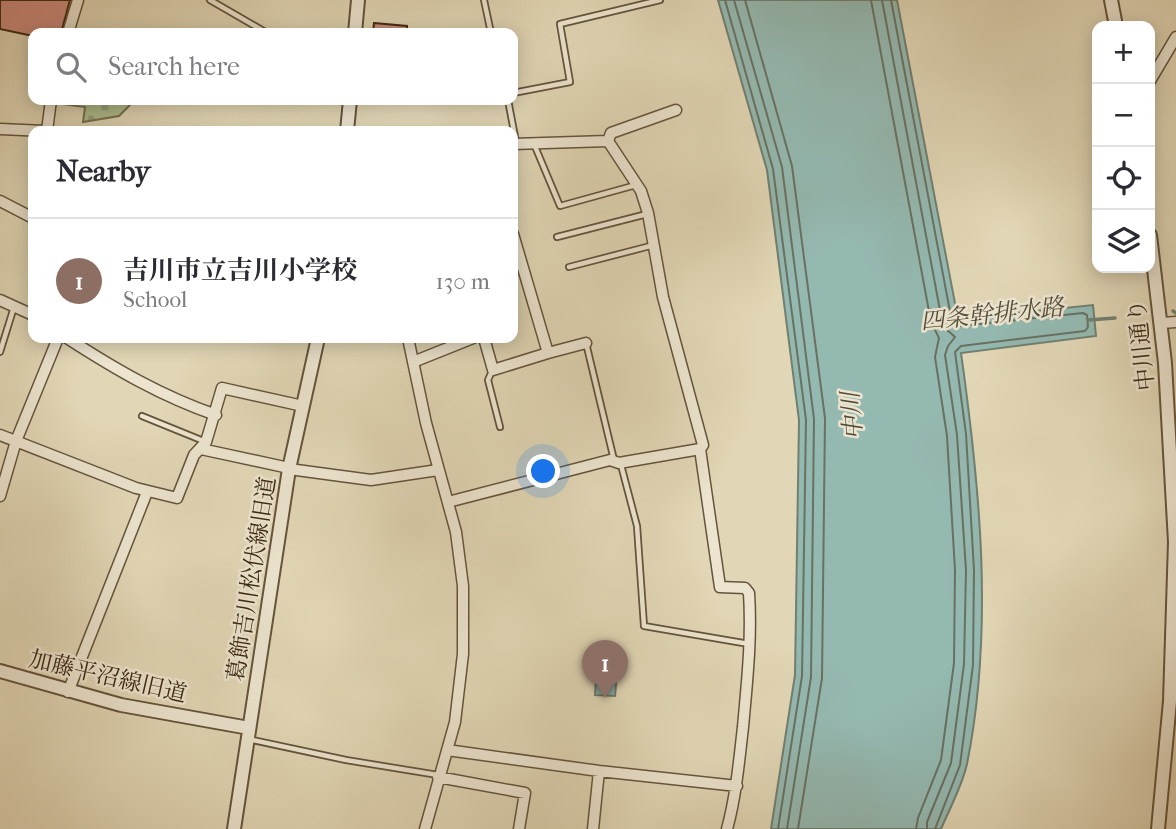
<!DOCTYPE html>
<meta charset="utf-8">
<style>
:root{--surface:#fff;--page:#f7f7f7;--text:#2b2b33;--muted:#7c7c81;--line:#e1e1e2;--accent:#db2777}
body{margin:0;font-family:"IM FELL French Canon","Noto Serif JP",serif;background:var(--page);color:var(--text)}
.controls{position:absolute;right:21px;top:21px;display:grid;overflow:hidden;border-radius:14px;box-shadow:0 4px 18px #0003}
.controls button{width:63px;height:63px;display:grid;place-items:center;padding:0;border:0;border-bottom:2px solid var(--line);background:var(--surface);color:var(--text);font:35px sans-serif}
.you{position:absolute;left:544px;top:472px;width:24px;height:24px;margin:-18px;border:5px solid #fff;border-radius:50%;background:#1a73e8;box-shadow:0 0 0 10px #1a73e833}
.badge{display:grid;place-items:center;width:46px;height:46px;border-radius:50%;background:var(--accent);color:#fff;font-size:23px;font-weight:700}
.pin{position:absolute;translate:-50% -58px;filter:drop-shadow(0 2px 4px #0008)}
.pin::after{content:'';position:absolute;top:37px;width:24px;height:21px;background:inherit;clip-path:polygon(0 0,100% 0,50% 100%)}
.list{margin:0;padding:0;list-style:none}
h2{display:flex;justify-content:space-between;align-items:center;height:91px;margin:0;padding:0 28px;font-size:30px}
h2 small{font-size:23px;font-weight:400;color:var(--muted)}
.list li{display:grid;grid-template-columns:46px 1fr auto;gap:21px;align-items:center;box-sizing:border-box;height:126px;padding:0 28px;border-top:2px solid var(--line)}
.list b{display:block;font-size:26px;white-space:nowrap}
.list p{margin:0;font-size:23px;white-space:nowrap;color:var(--muted)}
.list em{font-size:23px;font-style:normal;color:var(--muted)}
.icon{flex:none;width:38px;height:38px;fill:none;stroke:currentColor;stroke-width:2;stroke-linecap:round;stroke-linejoin:round}
.map{position:relative;flex:none;width:1176px;height:829px;overflow:hidden}
.search{position:absolute;background:var(--surface);box-shadow:0 4px 18px #0003;left:28px;top:28px;width:490px;height:77px;display:flex;align-items:center;gap:18px;box-sizing:border-box;padding:0 24px;border-radius:14px;color:var(--muted);font-size:26px}
.panel{position:absolute;background:var(--surface);box-shadow:0 4px 18px #0003;left:28px;top:126px;width:490px;height:217px;border-radius:14px}
.map>svg:first-child{display:block}
</style>
<div class="map">
<svg width="1176" height="829" viewBox="0 0 1176 829">
<defs>
<pattern id="cemetery-stones" width="16" height="16" patternUnits="userSpaceOnUse" patternTransform="scale(1.75)"><rect width="16" height="16" fill="#b0be90"/><path d="M2 7V4a2 2 0 0 1 4 0v3zM10 15v-3a2 2 0 0 1 4 0v3z" fill="#98a37b"/></pattern>
</defs>
<rect width="100%" height="100%" fill="#e1d6b5"/>
<filter id="stains"><feTurbulence type="fractalNoise" baseFrequency=".00286" numOctaves="4"/><feColorMatrix values="0 0 0 0 .2 0 0 0 0 .09 0 0 0 0 .02 0 0 0 .5 -.17"/></filter>
<radialGradient id="worn" r=".72"><stop offset=".6" stop-color="#630" stop-opacity="0"/><stop offset="1" stop-color="#630" stop-opacity=".3"/></radialGradient>
<path fill="url(#cemetery-stones)" stroke="#767451" stroke-width="2" d="M 55,100 L 129,100 L 130,105 L 119,116 L 83,122 L 85,107 L 54,103 Z"/>
<path fill="#94b9b1" stroke="#717f71" stroke-width="2" d="M 718,0 L 897,0 L 958,319 L 1093,305 L 1096,336 L 961,353 C 980,488 994,629 967,764 C 962,786 950,808 941,829 L 771,829 L 795,675 L 799,420 L 767,170 Z
M 598,649 L 619,651 L 615,696 L 595,695 Z"/>
<g fill="none" stroke-linecap="round" stroke-linejoin="round">
<path stroke="#687162" stroke-width="2" d="M 725,0 L 773,169 L 806,420 L 802,676 L 778,829
M 734,0 L 782,167 L 814,419 L 811,677 L 787,829
M 745,0 L 792,166 L 825,418 L 822,678 L 798,829
M 871,0 L 931,322 L 939,338 L 935,357 L 947,436 L 955,570 L 954,663 L 941,760 L 918,818 L 916,829
M 882,0 L 942,321 L 946,329 L 955,337 L 948,346 L 945,355 L 957,435 L 966,570 L 964,664 L 951,763 L 927,822 L 927,829
M 891,0 L 952,322 L 960,326 L 1083,313 L 1087,315 L 1088,327 L 1085,331 L 961,346 L 955,352 L 966,434 L 974,570 L 973,665 L 960,765 L 935,829"/>
<path stroke="#717f71" stroke-width="3.5" d="M 1173,311 L 1176,313
M 1089,320 L 1115,318"/>
</g>
<path fill="#cc8b7d" stroke="#3c2912" stroke-width="2" d="M 0,0 L 70,0 L 61,33 L 33,33 L 33,36 L 0,29 Z
M 374,23 L 407,26 L 407,33 L 373,33 Z"/>
<g fill="none" stroke-linecap="round" stroke-linejoin="round">
<defs>
<path id="service" d="M 210,0 L 267,33
M 484,0 L 491,33
M 513,93 L 570,82 L 560,24 L 660,0
M 508,100 L 516,142
M 534,144 L 560,206 L 636,185
M 557,237 L 647,214
M 569,267 L 654,245
M 586,343 L 614,460
M 0,352 L 14,307
M 492,371 L 488,380 L 500,427
M 142,416 L 206,442
M 621,465 L 637,526 L 644,626 L 749,644
M 248,739 L 346,760 L 438,775"/>
<path id="minor" d="M 68,33 L 78,0
M 1150,81 L 1176,37
M 0,129 L 45,131
M 47,131 L 51,100
M 608,141 L 611,133 L 676,110
M 513,144 L 608,141 L 641,191 L 648,213 L 663,297 L 703,445 L 700,449 L 720,587 L 745,588 L 749,593 C 752,638 747,682 743,727 C 739,762 736,796 727,829
M 0,201 L 33,218
M 513,234 L 548,353 L 586,343
M 0,300 L 33,315
M 1161,323 L 1176,322
M 67,338 C 115,369 161,396 216,415
M 408,338 L 426,423 L 456,532 L 463,586 L 463,654 L 455,722 L 425,829
M 484,338 L 493,370 L 548,353
M 413,362 L 473,338
M 0,435 L 136,488 L 177,498 L 194,455 L 206,442 L 222,388 L 303,406
M 201,449 L 289,468
M 289,469 L 371,480 L 438,470
M 0,496 L 16,441 L 58,338
M 448,502 L 610,460 L 619,463 L 700,449
M 68,692 L 147,492
M 447,750 L 599,771 L 737,786
M 438,777 L 525,793 L 519,829
M 593,829 L 599,771"/>
<path id="tertiary" d="M 1111,0 L 1116,26
M 355,33 L 358,0
M 347,131 L 350,100
M 1150,235 L 1165,363 L 1175,542 L 1170,701 L 1158,829
M 0,671 L 121,705 L 249,728
M 234,829 L 289,469 L 318,338"/>
</defs>
<use href="#service" stroke="#65543b" stroke-width="8"/>
<use href="#minor" stroke="#65543b" stroke-width="13"/>
<use href="#tertiary" stroke="#65543b" stroke-width="16"/>
<use href="#service" stroke="#ece4cf" stroke-width="4.5"/>
<use href="#minor" stroke="#ece4cf" stroke-width="10"/>
<use href="#tertiary" stroke="#ece4cf" stroke-width="12"/>
</g>
<g text-anchor="middle" stroke-width="5" stroke-linejoin="round" paint-order="stroke">
<g font-size="23" fill="#3c2912" stroke="#ece4cf">
<text transform="translate(1141 345) rotate(-96)" y="8">中川通り</text>
<text transform="translate(251 579) rotate(-81)" y="8">葛飾吉川松伏線旧道</text>
<text transform="translate(108 676) rotate(13)" y="8">加藤平沼線旧道</text>
</g>
<g font-size="24" font-style="italic" fill="#524d3a" stroke="#ece4cf">
<text transform="translate(992 314) rotate(-6)" y="8">四条幹排水路</text>
<text transform="translate(852 416) rotate(-95)" y="8">中川</text>
</g>
</g>
<rect width="100%" height="100%" filter="url(#stains)"/>
<rect width="100%" height="100%" fill="url(#worn)"/>
</svg>
<div class="controls">
<button>+</button>
<button>−</button>
<button><svg class="icon" aria-label="locate" viewBox="0 0 24 24"><circle cx="12" cy="12" r="6"/><path d="M12 2v4M12 18v4M2 12h4M18 12h4"/></svg></button>
<button><svg class="icon" aria-label="layers" viewBox="0 0 24 24"><path d="M12 4l9 5-9 5-9-5zM3 14l9 5 9-5"/></svg></button>
</div>
<div class="you"></div>
<div class="pin badge" style="left:605px;top:698px;background:#8d6e63">1</div>
<div class="search"><svg class="icon" aria-label="search" viewBox="0 0 24 24"><circle cx="10" cy="10" r="6"/><path d="M15 15l6 6"/></svg>Search here</div>
<section class="panel">
<h2>Nearby<small></small></h2>
<ul class="list">
<li><span class="badge" style="background:#8d6e63">1</span><div><b>吉川市立吉川小学校</b><p>School</p></div><em>130 m</em></li>
</ul>
</section>
</div>
